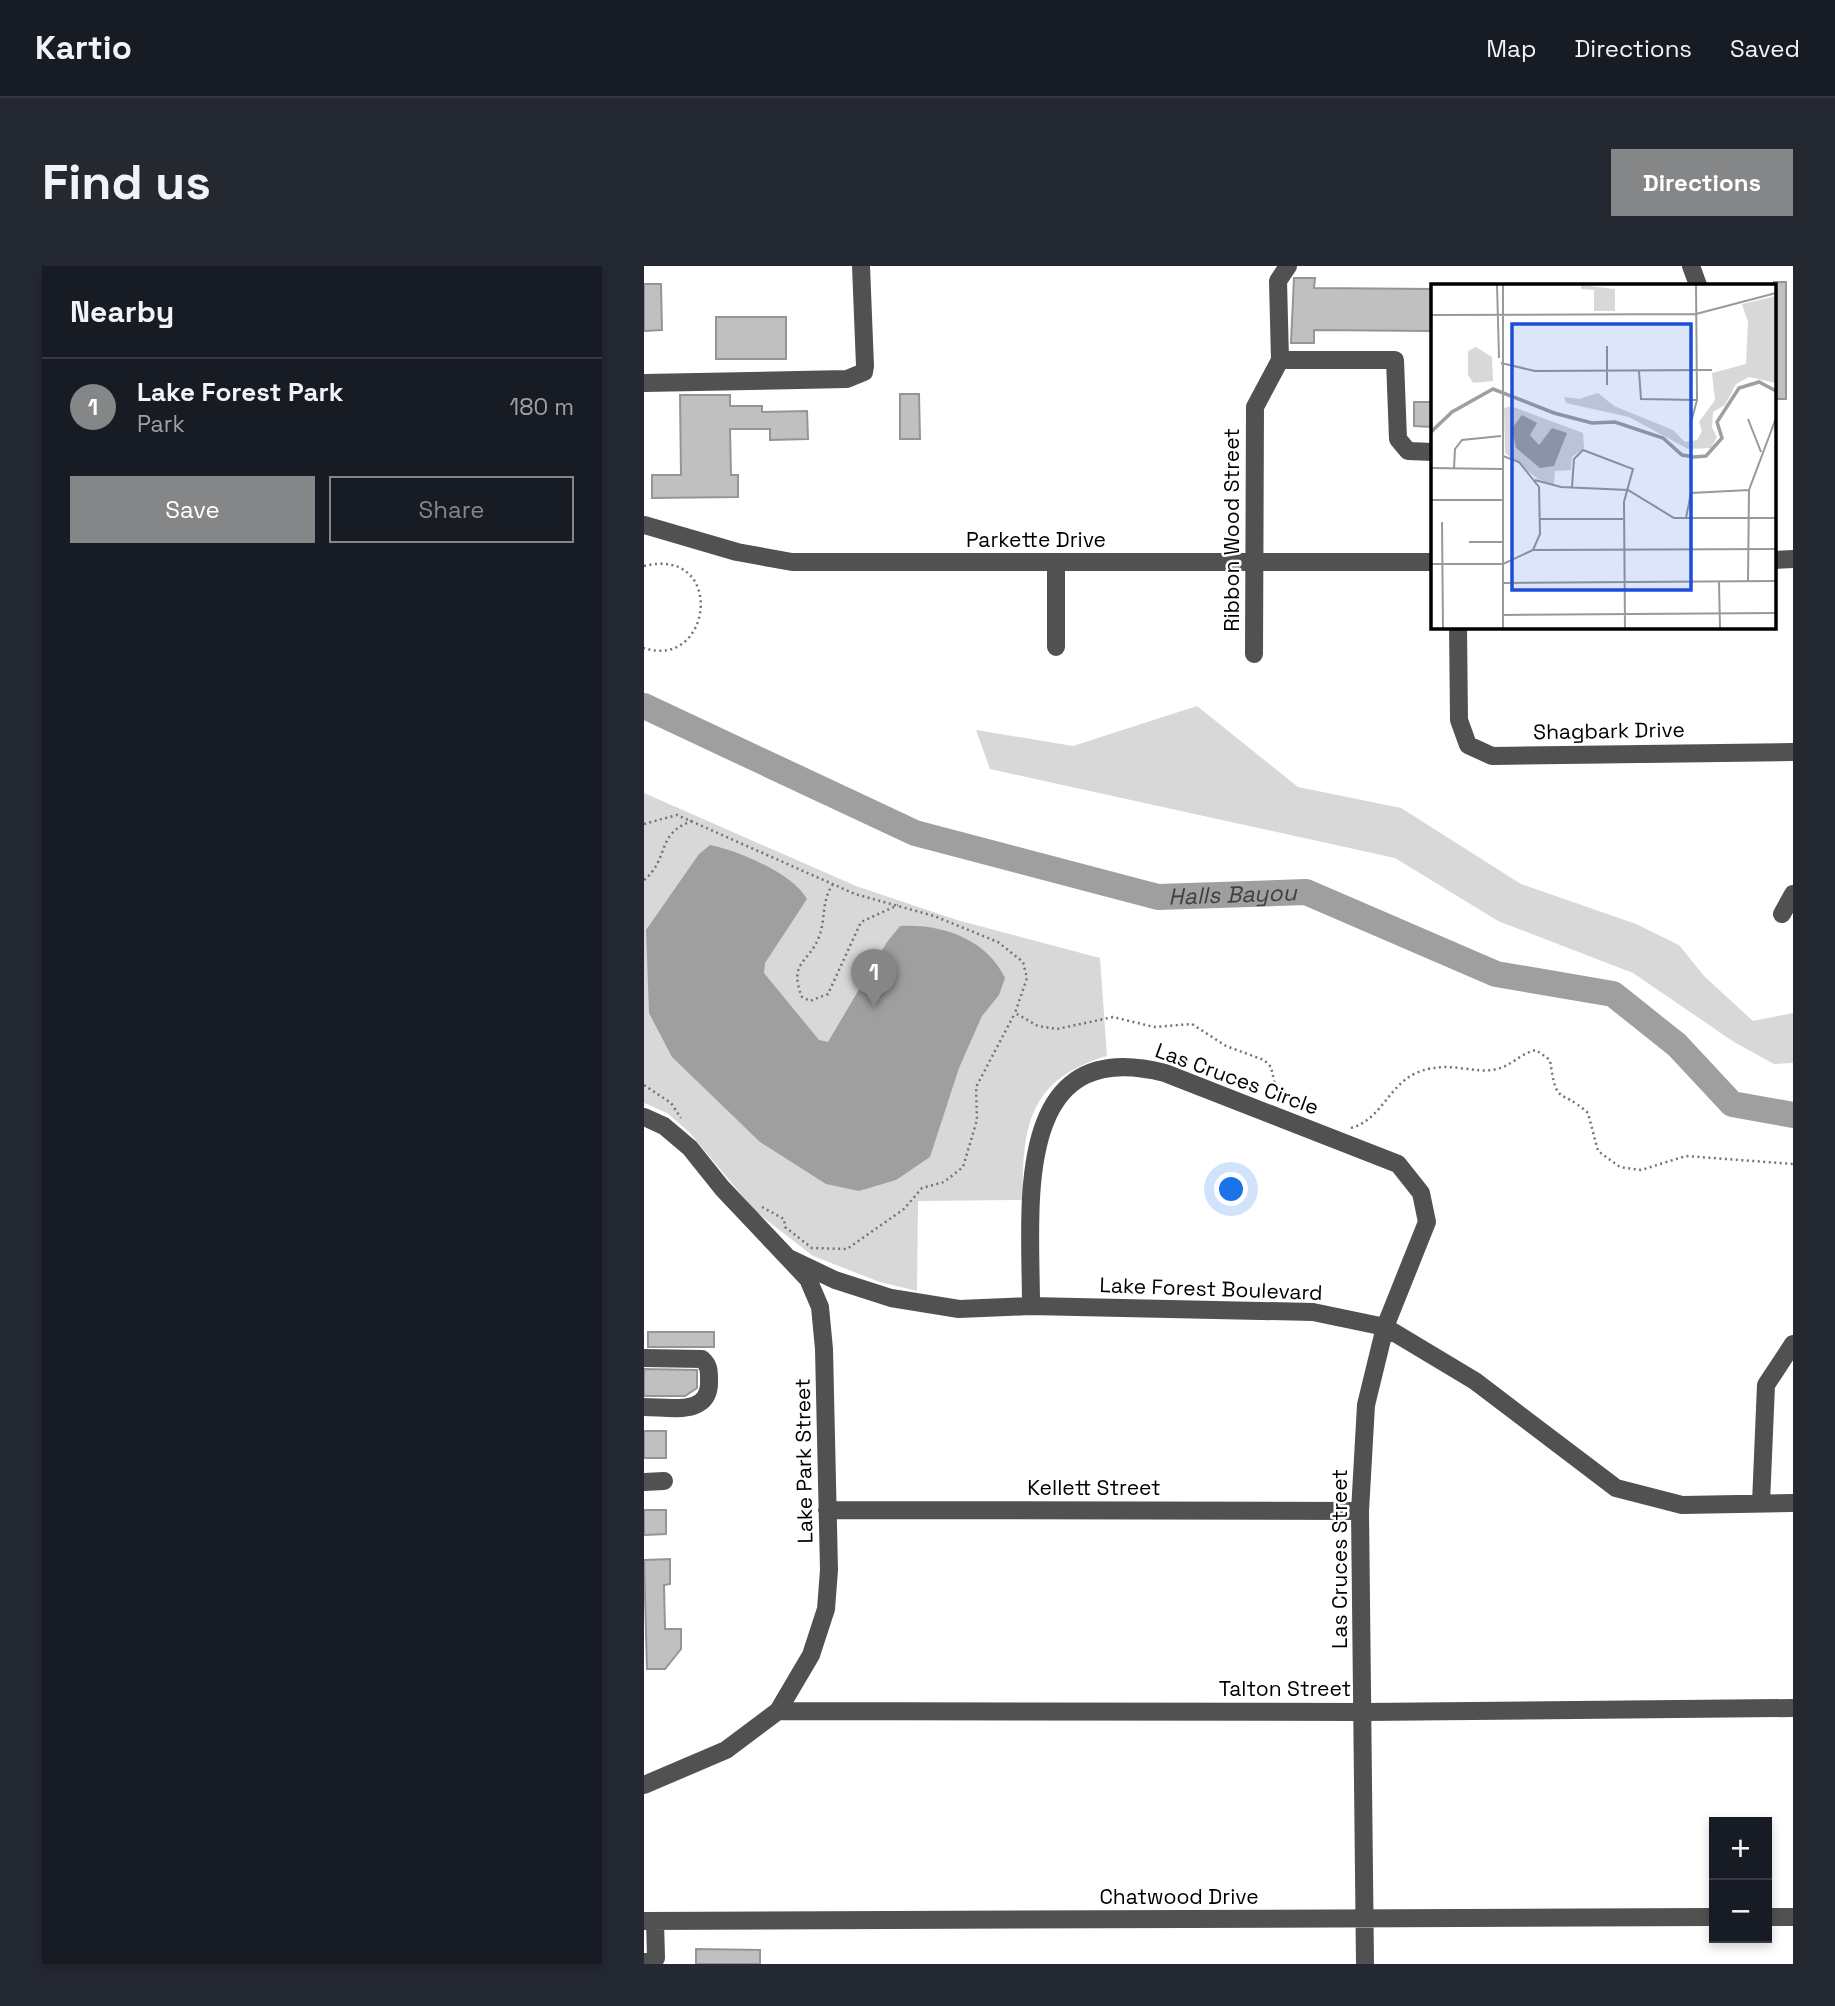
<!DOCTYPE html>
<meta charset="utf-8">
<style>
:root{--surface:#171b24;--page:#242831;--text:#f1f3f6;--muted:#9ea1a6;--line:#363941;--accent:#858687}
body{margin:0;font-family:"Space Grotesk",sans-serif;background:var(--page);color:var(--text)}
.controls{position:absolute;right:21px;bottom:21px;display:grid;overflow:hidden;border-radius:0px;box-shadow:0 4px 10px #0003}
.controls button{width:63px;height:63px;display:grid;place-items:center;padding:0;border:0;border-bottom:2px solid var(--line);background:var(--surface);color:var(--text);font:35px sans-serif}
.you{position:absolute;left:588px;top:924px;width:24px;height:24px;margin:-18px;border:5px solid #fff;border-radius:50%;background:#1a73e8;box-shadow:0 0 0 10px #1a73e833}
.badge{display:grid;place-items:center;width:46px;height:46px;border-radius:50%;background:var(--accent);color:#fff;font-size:23px;font-weight:700}
.pin{position:absolute;translate:-50% -58px;filter:drop-shadow(0 2px 4px #0008)}
.pin::after{content:'';position:absolute;top:37px;width:24px;height:21px;background:inherit;clip-path:polygon(0 0,100% 0,50% 100%)}
.list{margin:0;padding:0;list-style:none}
h2{display:flex;justify-content:space-between;align-items:center;height:91px;margin:0;padding:0 28px;font-size:30px}
h2 small{font-size:23px;font-weight:400;color:var(--muted)}
.list li{display:grid;grid-template-columns:46px 1fr auto;gap:21px;align-items:center;box-sizing:border-box;height:98px;padding:0 28px;border-top:2px solid var(--line)}
.list b{display:block;font-size:26px;white-space:nowrap}
.list p{margin:0;font-size:23px;white-space:nowrap;color:var(--muted)}
.list em{font-size:23px;font-style:normal;color:var(--muted)}
.actions{display:flex;gap:14px;padding:21px 28px}
.actions a{flex:1;padding:16px 0;border:2px solid var(--accent);border-radius:0px;text-align:center;font-size:24px;color:var(--accent)}
.actions .main{background:var(--accent);color:#fff}
.map{position:relative;flex:none;width:1149px;height:1698px;overflow:hidden;border-radius:0px}
header{display:flex;align-items:center;gap:42px;box-sizing:border-box;height:98px;padding:0 35px;background:var(--surface);border-bottom:2px solid var(--line)}
header strong{font-size:33px}
nav{display:flex;gap:38px;margin-inline-start:auto;font-size:24px}
.intro{display:flex;align-items:center;justify-content:space-between;box-sizing:border-box;height:168px;padding:0 42px}
h1{margin:0;font-size:49px}
.button{padding:18px 32px;border-radius:0px;background:var(--accent);color:#fff;font-size:24px;font-weight:700}
main{display:flex;gap:42px;padding:0 42px}
aside{flex:1;background:var(--surface);border-radius:0px;box-shadow:0 4px 10px #0003}
.map>svg:first-child{display:block}
</style>
<header>
<strong>Kartio</strong>
<nav><a>Map</a><a>Directions</a><a>Saved</a></nav>
</header>
<div class="intro"><h1>Find us</h1><a class="button">Directions</a></div>
<main>
<aside>
<h2>Nearby<small></small></h2>
<ul class="list">
<li><span class="badge">1</span><div><b>Lake Forest Park</b><p>Park</p></div><em>180 m</em></li>
</ul>
<div class="actions"><a class="main">Save</a><a>Share</a></div>
</aside>
<div class="map">
<svg width="1149" height="1698" viewBox="0 0 1149 1698">
<rect width="100%" height="100%" fill="#fff"/>
<path fill="#d8d8d8" d="M 553,440 L 654,521 L 757,542 L 877,618 L 992,658 L 1035,679 L 1060,710 L 1109,755 L 1149,747 L 1149,797 L 1130,798 L 1090,776 L 989,707 L 854,655 L 751,592 L 346,503 L 332,464 L 429,480 Z
M 0,527 L 212,620 L 313,654 L 456,692 L 463,790 C 384,813 378,862 379,934 L 274,935 L 273,1025 L 236,1016 L 169,990 L 111,945 L 45,866 L 23,847 L 0,837 Z"/>
<path fill="#9f9f9f" d="M 66,579 C 95,585 148,607 163,633 L 121,697 L 120,707 L 175,774 L 184,776 L 243,676 L 256,660 C 297,657 343,673 361,712 L 355,729 L 338,750 L 315,802 L 286,891 L 252,914 L 215,925 L 182,918 L 116,876 L 28,791 L 5,747 L 2,664 L 55,588 Z"/>
<g fill="none" stroke-linecap="round" stroke-linejoin="round">
<path stroke="#9f9f9f" stroke-width="26" id="s1" d="M 0,440 L 271,567 L 514,631 L 662,626 L 852,708 L 969,728 L 1033,779 L 1088,838 L 1149,849"/>
</g>
<path fill="#c0c0c0" stroke="#959595" stroke-width="2" d="M 650,12 L 671,12 L 670,22 L 788,23 L 788,65 L 670,64 L 670,77 L 647,77 Z
M 1130,16 L 1142,16 L 1142,133 L 1130,133 Z
M 0,18 L 17,18 L 18,64 L 0,65 Z
M 72,51 L 142,51 L 142,93 L 72,93 Z
M 256,128 L 275,128 L 276,173 L 256,173 Z
M 36,129 L 86,129 L 86,140 L 118,140 L 118,146 L 163,145 L 164,173 L 126,174 L 126,163 L 86,163 L 87,209 L 94,209 L 94,231 L 8,232 L 8,209 L 37,209 Z
M 770,136 L 788,136 L 788,161 L 770,160 Z
M 4,1066 L 70,1066 L 70,1081 L 4,1081 Z
M 0,1103 L 53,1104 L 53,1122 L 41,1130 L 0,1130 Z
M 0,1165 L 22,1165 L 22,1192 L 0,1192 Z
M 0,1244 L 22,1244 L 22,1268 L 0,1269 Z
M 26,1293 L 26,1318 L 20,1319 L 21,1363 L 37,1363 L 37,1383 L 21,1403 L 3,1403 L 0,1294 Z
M 52,1683 L 116,1684 L 116,1698 L 52,1698 Z"/>
<g fill="none" stroke-linecap="round" stroke-linejoin="round">
<path stroke="#737373" stroke-width="2.5" stroke-dasharray="2 3.5" stroke-linecap="butt" d="M 0,300 C 83,280 68,405 0,382
M 0,558 L 33,549 L 211,628 L 290,650 L 354,676 L 379,696 L 383,712 L 371,747 L 394,760 L 413,763 L 469,751 L 510,761 L 548,758 L 582,780 L 620,794 L 627,801 L 634,833
M 0,614 C 26,593 11,568 48,555
M 189,618 C 177,635 182,653 175,671 C 165,697 144,696 158,731 L 166,735 L 184,728 L 217,656 L 254,639
M 0,819 L 27,837 L 37,852
M 707,862 C 737,854 744,820 772,807 C 804,793 829,809 853,803 C 867,800 877,787 892,784 L 906,794 C 913,842 914,820 944,847 L 954,885 L 976,901 L 997,904 L 1042,890 L 1149,898
M 118,941 L 140,953 L 141,961 L 168,982 L 203,983 L 260,943 L 278,922 L 300,916 L 319,901 L 333,854 L 332,821 L 371,747"/>
<path stroke="#515151" stroke-width="18" d="M 644,0 L 634,15 L 636,94 L 751,94 L 754,173 L 764,185 L 789,186
M 1047,0 L 1054,19
M 0,117 L 203,113 L 220,106 L 221,100 L 217,0
M 0,259 L 93,286 L 148,296 L 789,296
M 1130,294 L 1149,293
M 412,297 L 412,381
M 814,360 L 815,454 L 824,479 L 848,490 L 1149,486
M 610,388 L 611,141 L 636,94
M 1138,648 L 1149,628
M 0,851 L 20,860 L 46,882 L 78,922 L 164,1013 L 176,1041 L 180,1083 L 185,1304 L 182,1343 L 167,1389 L 134,1445 L 82,1484 L 0,1519
M 147,993 L 191,1014 L 247,1032 L 315,1043 L 387,1040 L 669,1046 L 741,1061 L 831,1115 L 972,1222 L 1038,1239 L 1149,1237
M 387,1040 C 387,942 366,767 521,807 L 754,898 L 777,927 L 783,956 L 741,1061 L 722,1139 L 716,1245 L 721,1698
M 0,1092 L 58,1093 C 65,1099 65,1105 65,1113 C 67,1151 27,1141 0,1141
M 0,1216 L 20,1215
M 1117,1237 L 1122,1119 L 1149,1078
M 183,1244 L 716,1245
M 134,1445 L 720,1446 L 1149,1442
M 1123,1651 L 1149,1651
M 0,1655 L 1070,1651
M 0,1697 L 12,1692 L 11,1655"/>
</g>
<g text-anchor="middle" stroke-width="5" stroke-linejoin="round" paint-order="stroke">
<g font-size="21" fill="#000" stroke="#fff">
<text transform="translate(588 264) rotate(-90)" y="7">Ribbon Wood Street</text>
<text x="392" y="281">Parkette Drive</text>
<text transform="translate(965 465) rotate(-1)" y="7">Shagbark Drive</text>
<text transform="translate(593 813) rotate(20)" y="7">Las Cruces Circle</text>
<text transform="translate(567 1023) rotate(2)" y="7">Lake Forest Boulevard</text>
<text transform="translate(160 1195) rotate(-91)" y="7">Lake Park Street</text>
<text x="450" y="1229">Kellett Street</text>
<text transform="translate(696 1293) rotate(-90)" y="7">Las Cruces Street</text>
<text x="641" y="1430">Talton Street</text>
<text x="535" y="1638">Chatwood Drive</text>
</g>
<g font-size="23" font-style="italic" fill="#404040" stroke="#fff">
<text dy="8" stroke="none"><textPath href="#s1" startOffset="625">Halls Bayou</textPath></text>
</g>
</g>
<g transform="translate(787 18)">
<rect width="345" height="345" fill="#fff"/>
<path d="M 150,1 L 184,5 L 184,27 L 163,27 L 163,6 L 150,5 ZM 345,12 L 345,99 L 318,93 L 305,100 L 294,121 L 282,128 L 281,143 L 286,153 L 280,164 L 257,165 L 198,133 L 135,119 L 133,113 L 148,115 L 167,109 L 183,122 L 242,146 L 254,158 L 266,156 L 271,147 L 268,138 L 284,116 L 281,89 L 315,80 L 317,38 L 311,20 ZM 45,63 L 61,73 L 62,97 L 42,99 L 37,91 L 37,67 ZM 80,122 L 152,149 L 153,164 L 141,173 L 140,186 L 124,187 L 123,201 L 107,195 L 74,169 L 73,124 Z" fill="#d8d8d8"/>
<path d="M 91,131 L 106,139 L 99,151 L 108,161 L 121,144 L 136,149 L 123,182 L 109,184 L 85,164 L 81,144 Z" fill="#9f9f9f"/>
<path fill="none" stroke="#9f9f9f" stroke-width="3.5" d="M 0,148 L 21,128 L 62,105 L 123,129 L 161,139 L 184,138 L 232,154 L 251,171 L 263,173 L 275,172 L 291,154 L 286,138 L 308,104 L 328,98 L 345,107"/>
<path fill="none" stroke="#999" stroke-width="2" d="M 66,1 L 68,74M 72,1 L 72,344M 0,31 L 265,30 L 345,9M 70,79 L 104,87 L 281,86M 208,87 L 210,115 L 266,116M 176,101 L 176,62M 317,135 L 330,168M 259,142 L 266,116 L 265,1M 0,184 L 71,185M 23,184 L 24,165 L 31,156 L 70,152M 104,196 L 130,203 L 197,206 L 243,234 L 345,234M 141,203 L 143,175 L 152,166 L 202,185 L 193,218 L 194,344M 0,216 L 71,216M 255,234 L 260,209 L 318,206M 109,235 L 192,235M 11,238 L 12,344M 38,258 L 71,258M 102,266 L 345,265M 0,280 L 72,280 L 102,266 L 109,250 L 108,203 L 88,178 L 72,172M 317,297 L 318,206 L 345,134M 288,298 L 289,344M 72,299 L 345,297M 72,331 L 345,329"/>
<path fill="#1d4ed8" fill-opacity="0.15" stroke="#1d4ed8" stroke-width="3.5" d="M 81,40 L 260,40 L 260,306 L 81,306 Z"/>
<rect width="345" height="345" fill="none" stroke="#000" stroke-width="3.5"/>
</g>
</svg>
<div class="controls">
<button>+</button>
<button>−</button>
</div>
<div class="you"></div>
<div class="pin badge" style="left:230px;top:741px">1</div>
</div>
</main>
